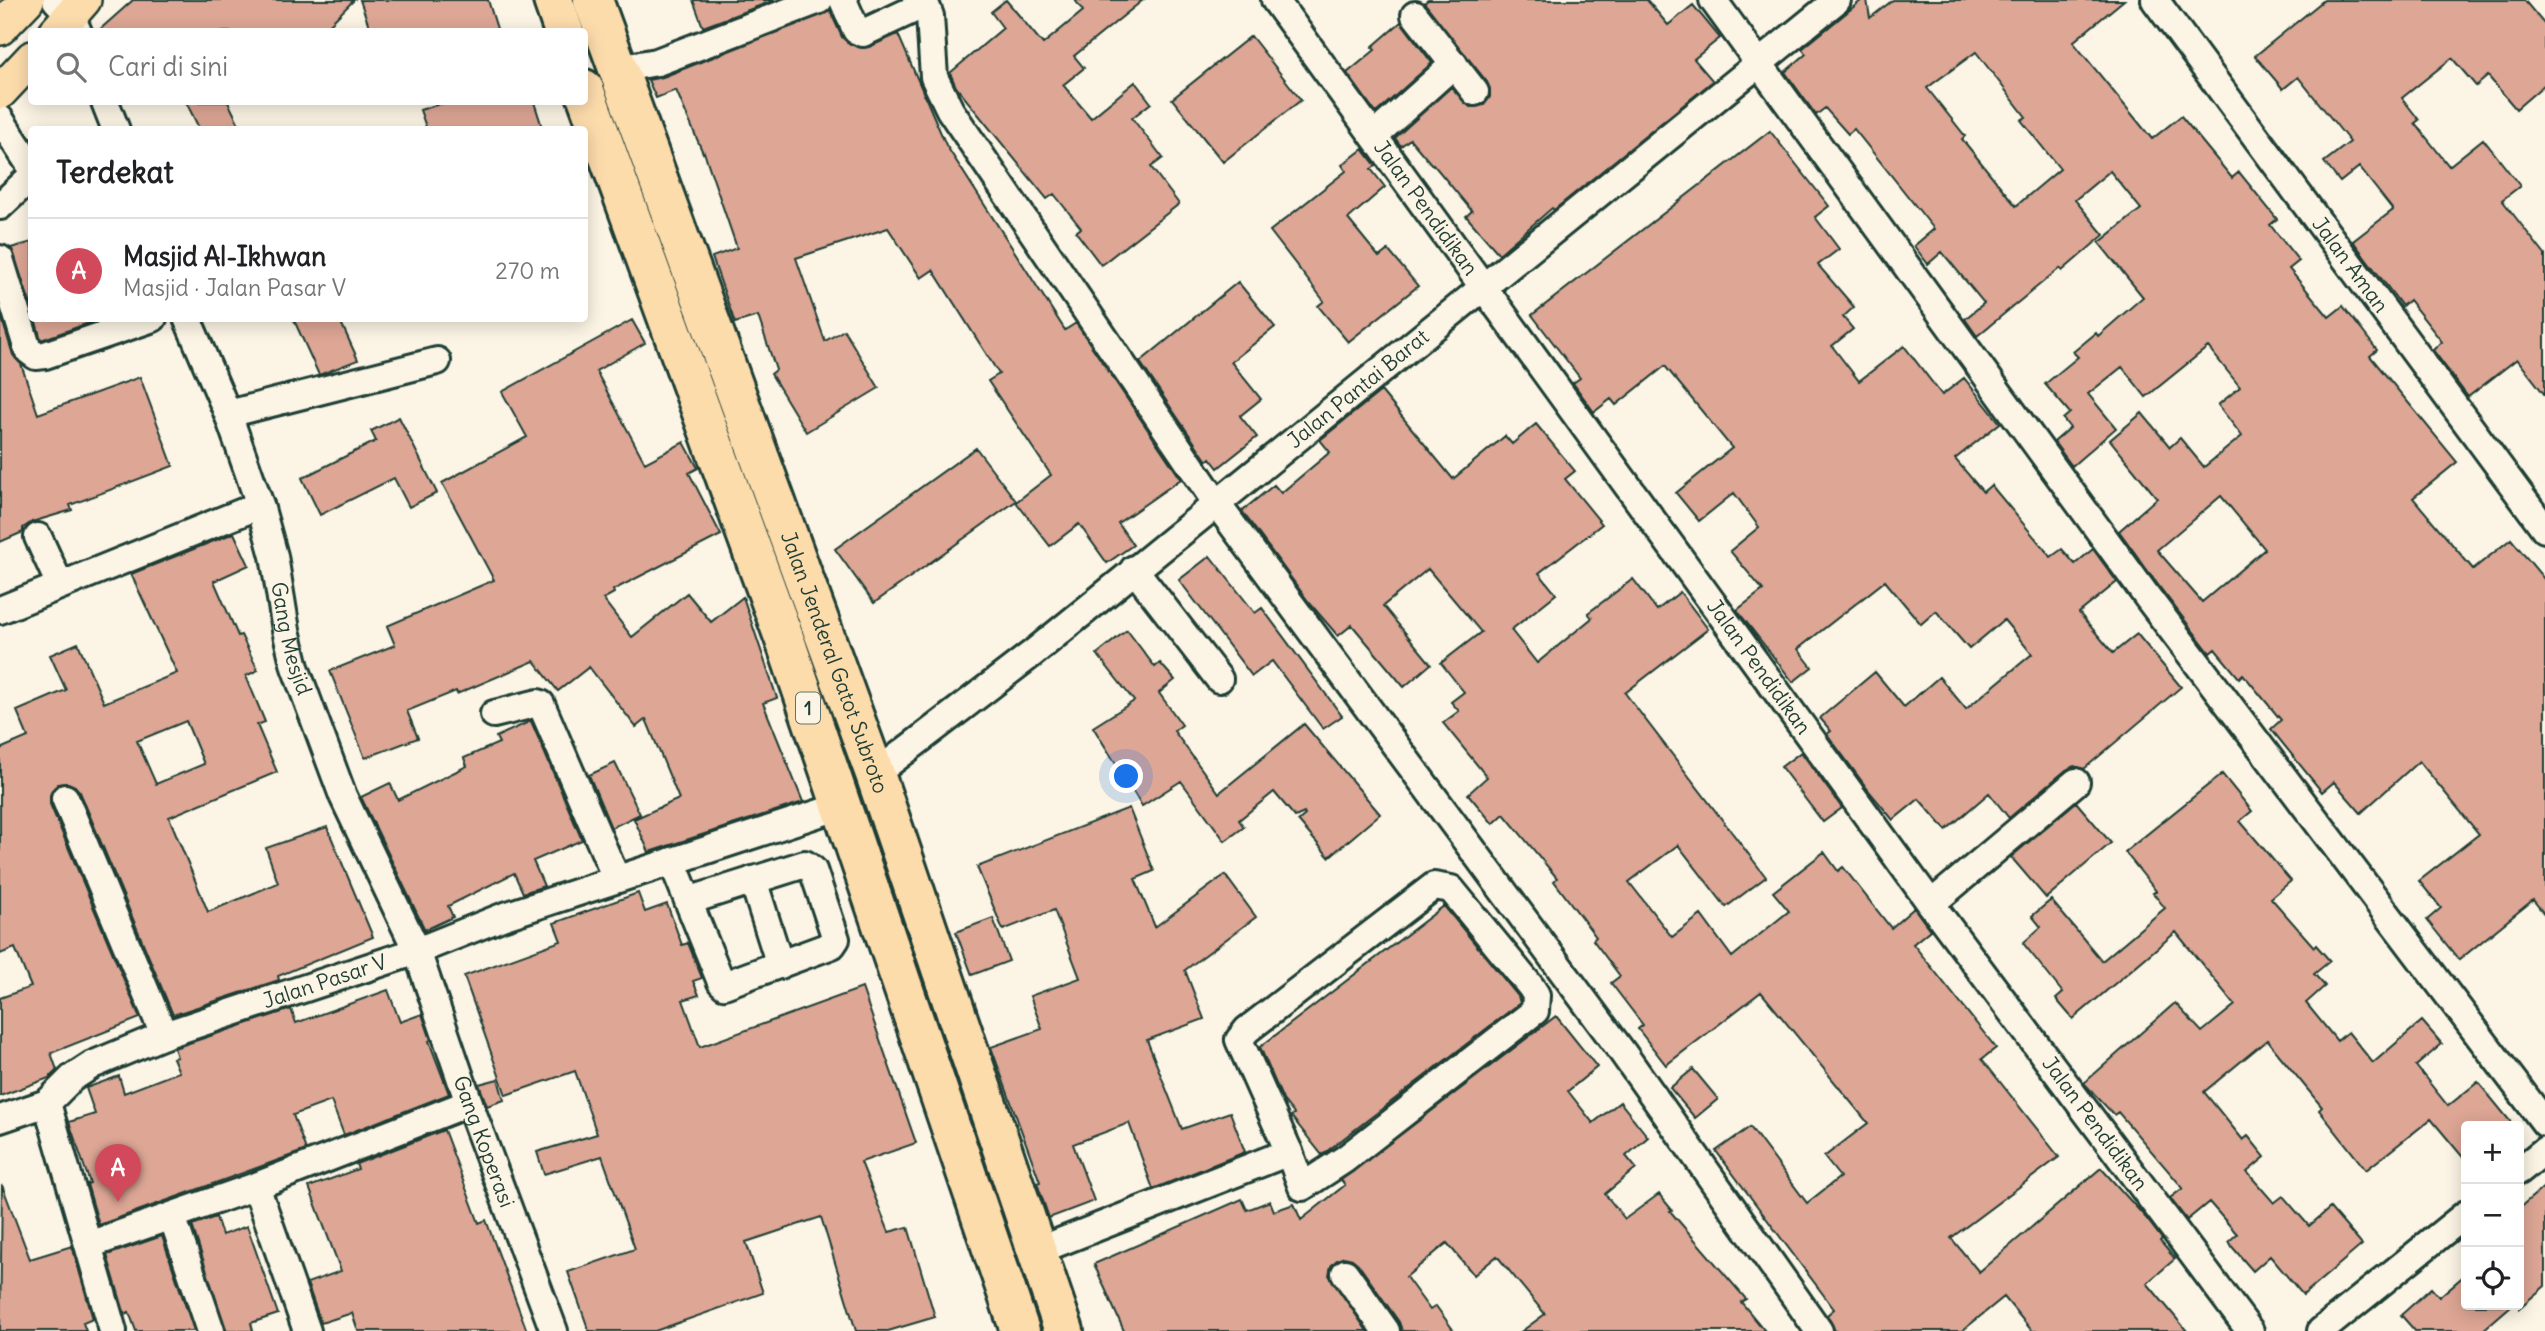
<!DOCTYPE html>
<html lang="id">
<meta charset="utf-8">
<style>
:root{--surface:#fff;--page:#f6f6f6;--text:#202124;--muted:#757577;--line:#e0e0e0;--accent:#d1495b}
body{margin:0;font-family:Delius,sans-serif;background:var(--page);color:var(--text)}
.controls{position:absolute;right:21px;bottom:21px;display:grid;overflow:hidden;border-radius:7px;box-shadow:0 4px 18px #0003}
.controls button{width:63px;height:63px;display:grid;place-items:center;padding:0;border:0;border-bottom:2px solid var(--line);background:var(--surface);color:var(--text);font:35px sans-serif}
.you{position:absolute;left:1127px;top:777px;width:24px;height:24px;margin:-18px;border:5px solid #fff;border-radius:50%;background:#1a73e8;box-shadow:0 0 0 10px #1a73e833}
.badge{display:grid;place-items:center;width:46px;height:46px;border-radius:50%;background:var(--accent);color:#fff;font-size:23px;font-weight:700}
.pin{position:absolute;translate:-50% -58px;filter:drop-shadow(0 2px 4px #0008)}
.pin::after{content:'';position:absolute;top:37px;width:24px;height:21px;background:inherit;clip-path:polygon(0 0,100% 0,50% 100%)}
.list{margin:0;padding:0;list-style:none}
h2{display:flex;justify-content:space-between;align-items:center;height:91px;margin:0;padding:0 28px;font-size:30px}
h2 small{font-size:23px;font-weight:400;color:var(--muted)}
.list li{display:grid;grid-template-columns:46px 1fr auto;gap:21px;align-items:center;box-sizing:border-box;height:105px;padding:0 28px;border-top:2px solid var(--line)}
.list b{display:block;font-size:26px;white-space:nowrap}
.list p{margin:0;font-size:23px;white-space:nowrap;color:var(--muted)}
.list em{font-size:23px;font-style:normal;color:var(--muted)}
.icon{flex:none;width:38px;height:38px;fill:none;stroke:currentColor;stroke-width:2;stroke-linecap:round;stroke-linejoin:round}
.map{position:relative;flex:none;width:2545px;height:1331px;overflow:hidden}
.search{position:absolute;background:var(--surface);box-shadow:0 4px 18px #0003;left:28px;top:28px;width:560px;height:77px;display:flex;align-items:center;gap:18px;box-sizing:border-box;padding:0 24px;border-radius:7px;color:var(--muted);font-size:26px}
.panel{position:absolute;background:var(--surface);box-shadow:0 4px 18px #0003;left:28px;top:126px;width:560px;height:196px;border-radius:7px}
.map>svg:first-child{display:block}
</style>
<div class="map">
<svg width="2545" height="1331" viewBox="0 0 2545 1331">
<rect width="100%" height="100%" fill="#fcf5e5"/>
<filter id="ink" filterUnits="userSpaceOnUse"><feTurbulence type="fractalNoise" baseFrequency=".0143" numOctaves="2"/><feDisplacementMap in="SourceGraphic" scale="14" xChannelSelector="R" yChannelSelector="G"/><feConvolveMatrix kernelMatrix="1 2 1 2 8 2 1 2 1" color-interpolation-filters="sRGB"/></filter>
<g filter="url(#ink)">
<path fill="#dda695" stroke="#1f3d34" stroke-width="2" fill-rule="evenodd" d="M 133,0 L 354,0 L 322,32 L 97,32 Z
M 360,0 L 488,0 L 498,32 L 371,32 Z
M 693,0 L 775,0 L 703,27 Z
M 1006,0 L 1043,44 L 1083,11 L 1075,0 L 1143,0 L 1074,56 L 1084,68 L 1063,85 L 1091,118 L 1135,82 L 1151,103 L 1132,118 L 1163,158 L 1151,167 L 1179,204 L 1101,265 L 1076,232 L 1081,228 L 1054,194 L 1047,199 L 956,87 L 950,73 L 1003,28 L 991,12 Z
M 1428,0 L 1647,0 L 1668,25 L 1693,5 L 1720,38 L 1694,59 L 1713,81 L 1554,210 L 1552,208 L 1499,254 L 1466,216 L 1472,211 L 1433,164 L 1432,165 L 1410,139 L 1401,146 L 1395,138 L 1451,87 L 1470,107 L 1484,105 L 1490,97 L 1490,89 L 1487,82 L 1424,3 Z
M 1862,0 L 1867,0 L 1870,18 L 1893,0 L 2124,0 L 2073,42 L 2152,139 L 2181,116 L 2232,178 L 2239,172 L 2277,219 L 2270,225 L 2299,261 L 2289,269 L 2329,317 L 2343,306 L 2377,350 L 2370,356 L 2457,462 L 2413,498 L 2473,569 L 2511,539 L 2545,580 L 2545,915 L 2533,900 L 2459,960 L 2427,920 L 2441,908 L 2419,881 L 2479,834 L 2419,761 L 2361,813 L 2334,782 L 2322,792 L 2271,729 L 2281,720 L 2243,674 L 2239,678 L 2215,649 L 2210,653 L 2161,589 L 2119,531 L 2157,498 L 2110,440 L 2142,413 L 2170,447 L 2180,438 L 2204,467 L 2242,436 L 2218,405 L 2240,387 L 2208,347 L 2146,397 L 2122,367 L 2088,394 L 2116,428 L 2072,466 L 2054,442 L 2070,428 L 2063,419 L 2070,413 L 2045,384 L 2078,357 L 2073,352 L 2096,333 L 2098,336 L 2143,297 L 2099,243 L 2141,209 L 2110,171 L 2075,200 L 2104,235 L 2062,271 L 2060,268 L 1977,336 L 1965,319 L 1984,303 L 1942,252 L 1928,264 L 1914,246 L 1934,229 L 1854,129 L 1848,134 L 1825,108 L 1816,115 L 1785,72 L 1806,54 L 1802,49 ZM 1976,52 L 2026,117 L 2021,120 L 2060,169 L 2016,206 L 1962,139 L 1965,136 L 1927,88 ZM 2221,496 L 2265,549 L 2202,602 L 2157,550 Z
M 2324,0 L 2524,0 L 2545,25 L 2545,84 L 2516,109 L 2488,76 L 2476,86 L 2452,58 L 2402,98 L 2419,120 L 2415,123 L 2449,166 L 2483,139 L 2520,186 L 2502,200 L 2545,255 L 2545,395 L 2517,359 L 2468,397 L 2433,350 L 2442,342 L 2409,300 L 2402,306 L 2353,241 L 2393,210 L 2359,167 L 2340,182 L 2324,162 L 2350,142 L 2298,77 L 2283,89 L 2255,56 Z
M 830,11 L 842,37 L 857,47 L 869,47 L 898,34 L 946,145 L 1065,330 L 1076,323 L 1181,479 L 1118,523 L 1133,545 L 1107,563 L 1079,524 L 1050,546 L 1016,502 L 1051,475 L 988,381 L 999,374 L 933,270 L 921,278 L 888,228 L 796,258 L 825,341 L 844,330 L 879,388 L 806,432 L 771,374 L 776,370 L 758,316 L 735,323 L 712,257 L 737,248 L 704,152 L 703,153 L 676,90 L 656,98 L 648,80 L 663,77 Z
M 1401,22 L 1432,63 L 1376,113 L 1347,73 L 1375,50 L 1372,47 Z
M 1251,36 L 1301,100 L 1223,162 L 1172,99 Z
M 186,102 L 228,102 L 242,130 L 200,130 Z
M 446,102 L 534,102 L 543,130 L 427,130 L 420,110 Z
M 1770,131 L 1829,206 L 1815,217 L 1839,249 L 1818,265 L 1854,307 L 1843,317 L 1853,329 L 1832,346 L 1859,381 L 1904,346 L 1942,395 L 1964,378 L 2000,423 L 1955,459 L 1983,492 L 1991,485 L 2051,557 L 2062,549 L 2075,564 L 2093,549 L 2117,582 L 2079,613 L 2113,653 L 2137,634 L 2181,687 L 2084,769 L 2074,766 L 2066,770 L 2009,818 L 1989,793 L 1946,830 L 1919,799 L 1893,820 L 1869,791 L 1827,734 L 1831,731 L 1820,718 L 1875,672 L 1904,707 L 1939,677 L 1966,709 L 2032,654 L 2004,620 L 1969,649 L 1936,611 L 1921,624 L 1885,581 L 1798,649 L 1812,667 L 1793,682 L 1737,610 L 1763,590 L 1730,551 L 1759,527 L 1734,493 L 1699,521 L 1676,493 L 1732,448 L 1665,366 L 1616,405 L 1611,399 L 1594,412 L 1573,383 L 1580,378 L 1532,315 Z
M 1363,149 L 1376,166 L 1371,169 L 1385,187 L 1348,219 L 1379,257 L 1388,250 L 1418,286 L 1348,342 L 1318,306 L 1324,301 L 1270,231 L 1346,171 L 1342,165 Z
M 32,242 L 32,308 L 11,248 Z
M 1238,282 L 1275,327 L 1231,362 L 1261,399 L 1240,416 L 1257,437 L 1218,468 L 1210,458 L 1207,461 L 1140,362 Z
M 0,313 L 13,355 L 21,364 L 38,414 L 140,377 L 173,466 L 70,505 L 72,510 L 32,522 L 23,528 L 23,532 L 0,542 Z
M 35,318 L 103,318 L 41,340 Z
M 293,318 L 339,318 L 358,360 L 319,375 Z
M 632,320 L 645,343 L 596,371 L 645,463 L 684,442 L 698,468 L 689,473 L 721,535 L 613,590 L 614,593 L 603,599 L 632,637 L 687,593 L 711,622 L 743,597 L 777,698 L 763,703 L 803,802 L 649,852 L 634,819 L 679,799 L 646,719 L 636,727 L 589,667 L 558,691 L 534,661 L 457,694 L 456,691 L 407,711 L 418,738 L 365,758 L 330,671 L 395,645 L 387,626 L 494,580 L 442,483 L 527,437 L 502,392 Z
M 1381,391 L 1453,479 L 1505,436 L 1512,444 L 1536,424 L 1575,471 L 1565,479 L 1602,524 L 1539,573 L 1556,594 L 1511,630 L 1537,663 L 1592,618 L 1588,613 L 1633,579 L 1657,610 L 1680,592 L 1708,629 L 1625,693 L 1766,877 L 1726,907 L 1678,845 L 1629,882 L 1672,937 L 1701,915 L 1732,957 L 1789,911 L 1773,892 L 1824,852 L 1838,871 L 1843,867 L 1891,928 L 1914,908 L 1930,930 L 1913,944 L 1996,1048 L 1982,1059 L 2059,1157 L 1951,1238 L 1979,1272 L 2101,1168 L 2146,1218 L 2162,1239 L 2160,1241 L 2175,1259 L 2147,1283 L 2187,1331 L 2032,1331 L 2004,1297 L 1962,1331 L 1835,1331 L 1827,1315 L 1834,1309 L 1716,1151 L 1750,1127 L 1807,1203 L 1840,1177 L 1824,1157 L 1868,1123 L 1761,992 L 1666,1065 L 1638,1029 L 1643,1025 L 1611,983 L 1620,976 L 1593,940 L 1596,937 L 1554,881 L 1557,878 L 1504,814 L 1493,824 L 1468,794 L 1487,777 L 1443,723 L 1459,711 L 1451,702 L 1464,692 L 1441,663 L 1481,632 L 1428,569 L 1383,606 L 1431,664 L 1404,687 L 1352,625 L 1338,636 L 1308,601 L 1242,511 L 1274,485 L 1281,493 L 1330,452 L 1320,440 Z
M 399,417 L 437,493 L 409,507 L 394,478 L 320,515 L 302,478 L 376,441 L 371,431 Z
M 976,448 L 1016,501 L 874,603 L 835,549 Z
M 234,533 L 249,565 L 214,581 L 238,636 L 241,635 L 258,670 L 246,676 L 265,722 L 257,725 L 277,772 L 169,817 L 208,912 L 278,883 L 266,848 L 327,827 L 373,937 L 278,976 L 279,980 L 173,1015 L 80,792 L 75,786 L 68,783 L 58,784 L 50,795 L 50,804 L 140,1018 L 51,1053 L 57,1070 L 49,1078 L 0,1096 L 0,998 L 31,987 L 15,948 L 0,954 L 0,749 L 28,737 L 17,711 L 66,690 L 50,655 L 78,643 L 104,703 L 177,673 L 131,574 ZM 186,721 L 204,764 L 156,784 L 137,741 Z
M 1210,556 L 1255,613 L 1262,608 L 1342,716 L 1323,729 L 1272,661 L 1252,676 L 1179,580 Z
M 1127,630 L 1155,667 L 1160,663 L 1175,680 L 1159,693 L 1182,725 L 1174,731 L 1219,793 L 1304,724 L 1380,814 L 1329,857 L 1298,821 L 1305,815 L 1304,813 L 1295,817 L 1274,792 L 1239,820 L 1244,827 L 1225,841 L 1181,781 L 1142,806 L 1093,727 L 1134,701 L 1097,654 Z
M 531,721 L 582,840 L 533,861 L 544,886 L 523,893 L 514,873 L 448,906 L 453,917 L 425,930 L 361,797 L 390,783 L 398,800 L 467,766 L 464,758 L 499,743 L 496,737 Z
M 1801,752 L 1842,808 L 1823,822 L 1781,767 Z
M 615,763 L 640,814 L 611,828 L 589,775 Z
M 2222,774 L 2252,811 L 2240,821 L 2291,881 L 2271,898 L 2314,947 L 2316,945 L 2330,961 L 2314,974 L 2325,986 L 2306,1003 L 2337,1041 L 2348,1032 L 2373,1063 L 2422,1021 L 2442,1044 L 2416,1066 L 2448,1106 L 2478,1082 L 2514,1126 L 2466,1126 L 2466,1161 L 2431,1119 L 2366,1170 L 2319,1110 L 2322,1107 L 2267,1040 L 2204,1092 L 2243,1140 L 2248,1136 L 2265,1157 L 2247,1172 L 2274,1203 L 2283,1196 L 2309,1226 L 2330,1208 L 2362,1245 L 2303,1295 L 2270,1256 L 2253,1271 L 2228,1242 L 2237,1234 L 2209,1202 L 2187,1220 L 2170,1198 L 2183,1188 L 2118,1112 L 2114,1115 L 2084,1083 L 2175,1003 L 2202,1032 L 2235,1005 L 2176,932 L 2073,1019 L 2056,999 L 2063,993 L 2023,943 L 2041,927 L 2032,916 L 2051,900 L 2102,961 L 2165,908 L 2153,893 L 2156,891 L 2125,852 Z
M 2076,802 L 2111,843 L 2046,898 L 2011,857 Z
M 1129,808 L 1154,871 L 1135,879 L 1155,927 L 1225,875 L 1256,917 L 1185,970 L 1204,1019 L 1147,1040 L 1182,1129 L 1230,1112 L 1245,1152 L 1153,1189 L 1129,1123 L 1073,1144 L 1094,1201 L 1049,1218 L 1037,1183 L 1040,1182 L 991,1047 L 1042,1029 L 1030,996 L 1080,978 L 1054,910 L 1003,930 L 977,867 Z
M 638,893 L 645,912 L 667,904 L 682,945 L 688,943 L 702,978 L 693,981 L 699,995 L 683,1000 L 700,1047 L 862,988 L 916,1143 L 861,1162 L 889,1232 L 908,1227 L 935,1317 L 888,1331 L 856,1331 L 821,1217 L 746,1242 L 763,1293 L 655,1331 L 589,1331 L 568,1272 L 635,1249 L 602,1156 L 544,1174 L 537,1152 L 597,1134 L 575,1071 L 506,1095 L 464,976 L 561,941 L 554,923 Z
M 1444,906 L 1518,996 L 1520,1003 L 1322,1155 L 1291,1116 L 1294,1114 L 1283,1100 L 1260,1047 Z
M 993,918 L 1009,961 L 972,975 L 956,932 Z
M 388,990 L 400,1022 L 422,1014 L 431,1040 L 429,1041 L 449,1094 L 344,1135 L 331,1101 L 293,1115 L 306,1150 L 99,1225 L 87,1184 L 90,1183 L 69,1122 L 95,1114 L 86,1088 L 119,1076 L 124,1093 L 179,1072 L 173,1058 L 177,1057 L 174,1048 L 291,1009 L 296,1023 Z
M 1556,1016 L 1597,1067 L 1568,1091 L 1593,1123 L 1620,1102 L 1648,1137 L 1626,1156 L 1636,1168 L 1605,1194 L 1625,1219 L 1659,1194 L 1672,1210 L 1670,1211 L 1746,1299 L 1741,1302 L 1765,1331 L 1522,1331 L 1545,1314 L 1497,1256 L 1474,1275 L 1447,1243 L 1406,1277 L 1430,1310 L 1436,1306 L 1454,1331 L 1402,1331 L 1399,1322 L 1358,1264 L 1352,1259 L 1344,1257 L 1337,1260 L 1331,1266 L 1329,1275 L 1367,1331 L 1124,1331 L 1094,1264 L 1242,1199 L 1247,1210 L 1270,1201 L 1274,1211 L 1294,1204 L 1301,1220 L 1345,1185 L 1341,1180 Z
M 1693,1069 L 1718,1099 L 1695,1118 L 1670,1088 Z
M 498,1079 L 504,1100 L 487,1106 L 479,1084 Z
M 444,1130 L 479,1223 L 486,1220 L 527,1331 L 358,1331 L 352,1313 L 321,1323 L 307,1283 L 341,1271 L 309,1187 L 358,1169 L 356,1164 Z
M 2,1185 L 30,1259 L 72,1246 L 93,1319 L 83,1323 L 86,1331 L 0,1331 Z
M 2545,1186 L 2545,1286 L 2519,1308 L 2519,1208 Z
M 216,1217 L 222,1235 L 247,1226 L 278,1314 L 251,1323 L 253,1331 L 226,1331 L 192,1225 Z
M 162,1236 L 194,1331 L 136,1331 L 129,1312 L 125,1314 L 123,1308 L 107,1255 Z
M 2466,1274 L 2466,1305 L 2512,1305 L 2482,1331 L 2415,1331 L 2401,1315 L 2431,1288 L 2439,1297 Z"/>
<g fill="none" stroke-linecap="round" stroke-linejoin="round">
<defs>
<g id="minor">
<path d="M 56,0 L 71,16 L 78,32"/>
<path d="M 843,0 L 856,30 L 863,33 L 921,6 L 921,0"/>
<path d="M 924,0 L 930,16 L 934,77 L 950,110 L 1217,504 L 1623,1053 L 1819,1331"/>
<path id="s1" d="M 1275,0 L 1931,904 L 2250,1331"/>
<path d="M 1713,0 L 2148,598 L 2545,1123"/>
<path id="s2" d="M 2155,0 L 2545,529"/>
<path d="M 1415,15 L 1475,92"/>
<path d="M 617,69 L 657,62 L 819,0"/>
<path d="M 105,102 L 116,130"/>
<path d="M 0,119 L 32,168"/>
<path d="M 1375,135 L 1454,64"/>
<path d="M 0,206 L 32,176"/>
<path d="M 0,259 L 28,350 L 36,356 L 45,355 L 153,318"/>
<path id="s3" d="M 187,318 L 228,414 L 260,505 L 274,556 L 286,630 L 295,667 L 343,796 L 417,951 L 469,1103 L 554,1331"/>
<path d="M 228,414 L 437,361"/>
<path d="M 38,537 L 60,585"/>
<path d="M 1134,569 L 1219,679"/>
<path d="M 0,610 L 260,505"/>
<path d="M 494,714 L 538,703 L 541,704 L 616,878"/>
<path id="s4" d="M 875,774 L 1033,653 L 1837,0"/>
<path d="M 65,798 L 164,1035"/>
<path d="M 672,861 L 721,982 L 724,985 L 832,945 L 836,939 L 813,870 L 805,864 L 688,901"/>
<path d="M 753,880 L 780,965"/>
<path d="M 1434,886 L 1451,889 L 1531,987 L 1536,995 L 1535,1011 L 1345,1159 L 1302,1187 L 1289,1152 L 1239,1040 L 1247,1030 Z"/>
<path d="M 1931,904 L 2076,782"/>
<path d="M 0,1119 L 47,1103"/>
<path d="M 2519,1171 L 2545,1150"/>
<path d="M 256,1186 L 307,1331"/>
<path d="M 172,1216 L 211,1331"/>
<path d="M 89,1245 L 256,1186 L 469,1103"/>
<path d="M 1037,1251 L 1289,1152"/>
<path d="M 1345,1273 L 1386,1331"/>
<path id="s5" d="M 113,1331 L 47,1103 L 72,1078 L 92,1065 L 164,1035 L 417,951 L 502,917 L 841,806"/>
<path d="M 2321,1331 L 2466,1214"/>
</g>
<path id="major" d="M 0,28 L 27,0
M 56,32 L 84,0
M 0,92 L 32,58"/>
<g id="highway">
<path d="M 553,0 L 564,32"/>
<path id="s6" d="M 593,0 L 875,774 L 1064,1331"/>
<path d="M 584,89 L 787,646 L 1020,1331"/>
</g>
</defs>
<use href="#minor" stroke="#1f3d34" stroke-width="32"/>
<use href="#major" stroke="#1f3d34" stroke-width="38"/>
<use href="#highway" stroke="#1f3d34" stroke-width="44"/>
<use href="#minor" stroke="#fcf5e5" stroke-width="26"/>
<use href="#major" stroke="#fddcac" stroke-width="33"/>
<use href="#highway" stroke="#fddcac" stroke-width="38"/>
</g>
</g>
<g text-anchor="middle" stroke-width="7" stroke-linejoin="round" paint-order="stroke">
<rect fill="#fcf5e5" stroke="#617469" stroke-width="2" x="796" y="692.5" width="24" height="31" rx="5"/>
<g font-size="19" font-weight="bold" fill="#1f3d34">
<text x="808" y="715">1</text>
</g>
<g font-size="21" fill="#1f3d34" stroke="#fcf5e5">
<text dy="7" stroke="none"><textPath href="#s1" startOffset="257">Jalan Pendidikan</textPath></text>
<text dy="7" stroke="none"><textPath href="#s2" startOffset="329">Jalan Aman</textPath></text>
<text dy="7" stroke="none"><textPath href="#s4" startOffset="618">Jalan Pantai Barat</textPath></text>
<text dy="7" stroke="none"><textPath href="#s3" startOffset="338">Gang Mesjid</textPath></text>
<text dy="7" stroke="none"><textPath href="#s6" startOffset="705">Jalan Jenderal Gatot Subroto</textPath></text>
<text dy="7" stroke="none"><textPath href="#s1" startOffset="824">Jalan Pendidikan</textPath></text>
<text dy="7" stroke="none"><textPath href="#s5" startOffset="544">Jalan Pasar V</textPath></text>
<text dy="7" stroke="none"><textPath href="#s1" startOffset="1391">Jalan Pendidikan</textPath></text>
<text dy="7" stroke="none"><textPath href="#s3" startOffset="878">Gang Koperasi</textPath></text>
</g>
</g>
</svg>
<div class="controls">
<button>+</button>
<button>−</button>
<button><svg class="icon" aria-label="locate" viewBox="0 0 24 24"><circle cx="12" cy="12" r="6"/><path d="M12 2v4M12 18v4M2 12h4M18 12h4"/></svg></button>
</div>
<div class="you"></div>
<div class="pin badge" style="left:118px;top:1202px">A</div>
<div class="search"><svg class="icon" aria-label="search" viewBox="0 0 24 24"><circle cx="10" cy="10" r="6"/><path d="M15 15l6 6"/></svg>Cari di sini</div>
<section class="panel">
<h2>Terdekat<small></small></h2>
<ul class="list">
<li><span class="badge">A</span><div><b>Masjid Al-Ikhwan</b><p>Masjid · Jalan Pasar V</p></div><em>270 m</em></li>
</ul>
</section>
</div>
